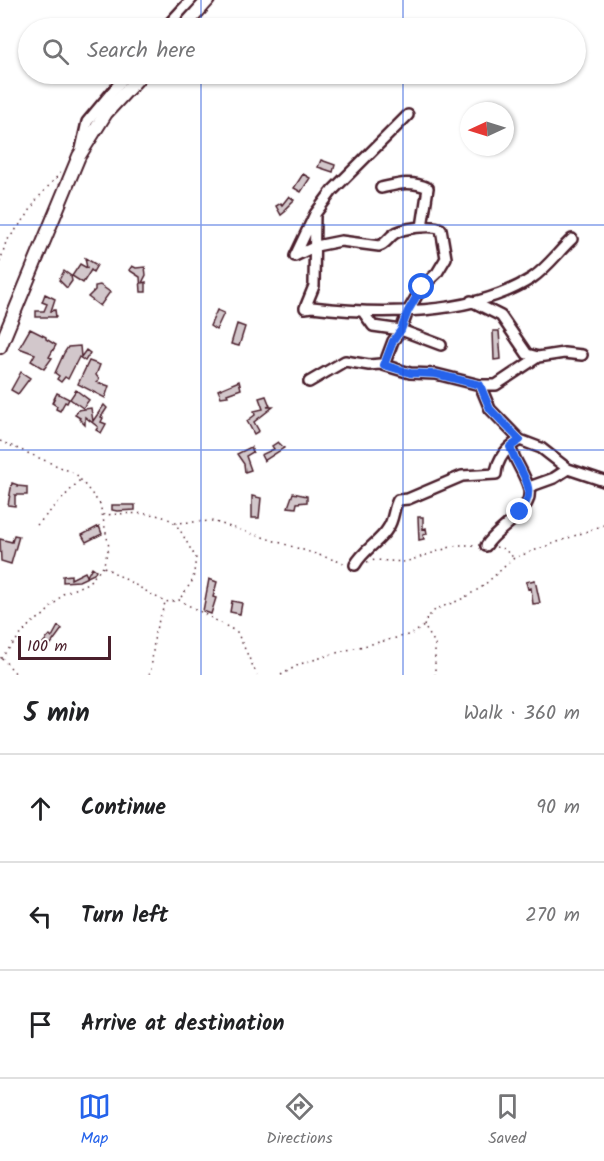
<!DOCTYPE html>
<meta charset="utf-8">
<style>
:root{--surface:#fff;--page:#f6f6f6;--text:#202124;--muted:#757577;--line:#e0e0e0;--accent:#2563eb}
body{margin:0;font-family:Kalam,sans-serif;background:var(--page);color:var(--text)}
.compass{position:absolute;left:460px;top:102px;width:54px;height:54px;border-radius:50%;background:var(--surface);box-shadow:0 2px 4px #0004;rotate:266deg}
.scale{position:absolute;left:18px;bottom:15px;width:93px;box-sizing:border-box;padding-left:6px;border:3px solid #4a1f2b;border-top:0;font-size:16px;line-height:21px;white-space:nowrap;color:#4a1f2b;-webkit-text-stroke:4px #fff;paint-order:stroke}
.stop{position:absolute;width:18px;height:18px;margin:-14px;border:4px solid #2563eb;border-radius:50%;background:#fff}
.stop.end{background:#2563eb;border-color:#fff;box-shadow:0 2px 6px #0008}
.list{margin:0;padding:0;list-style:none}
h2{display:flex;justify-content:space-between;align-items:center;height:78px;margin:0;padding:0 24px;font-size:26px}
h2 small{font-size:20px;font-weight:400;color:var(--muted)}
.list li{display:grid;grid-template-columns:39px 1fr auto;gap:18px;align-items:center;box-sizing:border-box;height:108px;padding:0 24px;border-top:2px solid var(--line)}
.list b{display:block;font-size:22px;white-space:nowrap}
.list em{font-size:20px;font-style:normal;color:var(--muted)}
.icon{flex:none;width:33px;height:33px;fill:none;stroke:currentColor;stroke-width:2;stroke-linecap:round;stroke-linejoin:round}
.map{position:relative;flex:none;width:604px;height:675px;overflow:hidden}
.search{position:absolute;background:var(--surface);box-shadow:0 2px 4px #0004;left:18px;right:18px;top:18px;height:66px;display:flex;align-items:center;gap:15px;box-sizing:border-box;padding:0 21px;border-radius:33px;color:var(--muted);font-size:22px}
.sheet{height:402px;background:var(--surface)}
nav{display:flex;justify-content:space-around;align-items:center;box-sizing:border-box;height:84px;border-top:2px solid var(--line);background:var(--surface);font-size:16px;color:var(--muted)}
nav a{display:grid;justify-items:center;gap:3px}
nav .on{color:var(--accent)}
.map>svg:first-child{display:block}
</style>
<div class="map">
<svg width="604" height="675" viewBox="0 0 604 675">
<rect width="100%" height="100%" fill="#fff"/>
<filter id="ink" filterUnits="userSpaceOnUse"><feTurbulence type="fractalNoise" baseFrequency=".0167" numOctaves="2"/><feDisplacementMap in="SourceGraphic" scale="12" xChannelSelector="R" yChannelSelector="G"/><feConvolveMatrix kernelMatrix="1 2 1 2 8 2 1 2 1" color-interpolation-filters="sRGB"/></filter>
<g filter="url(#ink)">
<path fill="#d2c7cb" stroke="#4a1f2b" stroke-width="1.5" d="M 321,160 L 335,165 L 333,172 L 318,167 Z
M 303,174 L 310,178 L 301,192 L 294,188 Z
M 289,196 L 294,200 L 285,209 L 286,211 L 281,215 L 276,206 L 281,203 L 282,205 Z
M 85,258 L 97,265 L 93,272 L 91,270 L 83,283 L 72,276 L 80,264 L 87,268 Z
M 132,266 L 136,268 L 145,267 L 146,275 L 142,283 L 146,282 L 146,292 L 141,292 L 140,277 L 129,270 Z
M 64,271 L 71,276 L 72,281 L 67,288 L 59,280 Z
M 100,285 L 110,292 L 100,306 L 88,297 L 95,290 L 95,286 Z
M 45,294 L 55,299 L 51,311 L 55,310 L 56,317 L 36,317 L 36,311 L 44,311 L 47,304 L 42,302 Z
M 217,310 L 224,313 L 216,330 L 210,326 Z
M 237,324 L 245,327 L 239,346 L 231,344 Z
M 30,329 L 46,337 L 46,339 L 56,345 L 49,357 L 52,358 L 44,369 L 31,361 L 35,354 L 19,348 Z
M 493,331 L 499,331 L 501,359 L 494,360 Z
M 80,346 L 81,357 L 86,350 L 90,353 L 85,361 L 79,357 L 68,379 L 65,377 L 61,382 L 57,379 L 59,376 L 55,373 L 64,353 L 68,347 Z
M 89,361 L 100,365 L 96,375 L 99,379 L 97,382 L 109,386 L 105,398 L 78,384 Z
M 21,372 L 30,378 L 18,394 L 11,390 Z
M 239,381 L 241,389 L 227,394 L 228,396 L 221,397 L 218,390 Z
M 76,390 L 89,400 L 83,408 L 70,399 Z
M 57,393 L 69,399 L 67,403 L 65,402 L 60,411 L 56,409 L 57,406 L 52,403 Z
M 266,396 L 270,406 L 267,407 L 273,407 L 254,422 L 259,431 L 254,434 L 247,421 L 255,415 L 254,411 L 263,409 L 259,398 Z
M 104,405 L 107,408 L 101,417 L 103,418 L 101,422 L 106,424 L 101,433 L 96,430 L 98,427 L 85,417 L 85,425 L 79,419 L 80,418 L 75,415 L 78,410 L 91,408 L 93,421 Z
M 278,442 L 284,448 L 264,461 L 261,455 L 274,449 L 272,446 Z
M 251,447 L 253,452 L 246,456 L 251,470 L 245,472 L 244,464 L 237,454 Z
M 12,483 L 18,485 L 17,486 L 27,487 L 27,495 L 15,495 L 15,506 L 8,505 Z
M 293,493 L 307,496 L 307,502 L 297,503 L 296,508 L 288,507 Z
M 252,496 L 261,498 L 259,518 L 252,518 Z
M 112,505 L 135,505 L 135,510 L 117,511 L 112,510 Z
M 418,517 L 423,517 L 423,529 L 426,528 L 427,534 L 423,535 L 424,539 L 419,540 Z
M 99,526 L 102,534 L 86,542 L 82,535 Z
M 14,535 L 19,536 L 11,564 L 1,561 L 0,539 L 12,542 Z
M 92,567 L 96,570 L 94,574 L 79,581 L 63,582 L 63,576 L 71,575 L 71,579 L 85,572 L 87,576 Z
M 209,579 L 217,582 L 213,597 L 216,598 L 211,614 L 203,611 Z
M 535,580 L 540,603 L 533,604 L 531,588 L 528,589 L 526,582 Z
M 232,601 L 242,603 L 240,614 L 230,612 Z
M 58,626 L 62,629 L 48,648 L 43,643 L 50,635 L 52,637 Z"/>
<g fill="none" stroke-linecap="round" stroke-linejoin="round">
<defs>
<path id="minor" d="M 165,28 L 191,0
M 81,149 L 87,122 L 127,74
M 381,188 C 398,184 411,180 428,188 L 422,227
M 315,214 L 314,286 L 305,308 L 312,307 C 379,315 473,316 532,278 C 547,268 559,251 572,239
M 295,256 L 316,246 L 341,241 L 379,246 C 386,244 388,238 394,234 C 402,228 432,224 441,229 L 446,258 L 437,273 L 422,287 L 408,311 L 401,330 L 373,326 L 363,312
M 295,256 L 315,214 L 332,191 L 408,115
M 471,301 L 501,316 L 527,354 L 538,357
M 384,365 L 393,341 L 401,330 L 441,345
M 309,382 L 345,361 L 369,365 L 380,364 L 410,373 L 436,374 L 480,385 L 496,385 L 538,357 L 564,353 L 582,355
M 480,385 L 490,409 L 520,440
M 529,487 L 554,478 L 568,469 L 604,481
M 486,546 C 497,527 537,511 528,486 C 524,473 515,461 510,447
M 355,565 C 364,549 380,542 388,528 C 394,520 393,509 398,500 L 408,499 L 462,476 L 496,474 C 497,459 507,447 520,440 L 541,448 L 568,469"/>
<path id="major" d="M 183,28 L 208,0
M 0,347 L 79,156 L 106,113 L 142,74"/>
</defs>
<use href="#minor" stroke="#4a1f2b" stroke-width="14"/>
<use href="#major" stroke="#4a1f2b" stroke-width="16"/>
<path stroke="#4a1f2b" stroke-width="1.5" stroke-dasharray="1.5 4.5" stroke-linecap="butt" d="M 0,262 L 6,242 L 26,217 L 37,199 L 63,170
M 0,441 L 76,474 L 100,504 L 109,547 L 103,567 L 88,583 L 63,594 L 44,615 L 30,624 L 0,659
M 103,515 C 122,514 163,509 176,525 C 184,534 188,547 196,557 L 193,580 L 179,600
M 175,523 L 212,521 L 347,564
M 37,525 L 80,480
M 496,547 L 504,549 L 514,558
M 367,562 L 375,560 L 405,562 L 457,545 L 479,545
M 104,567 L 165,602 L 179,600 L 237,632 L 257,675
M 424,626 L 427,618 L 436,609 L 460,600 L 482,587 L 514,558 L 604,525
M 2,658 L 17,675
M 149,675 L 151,671 L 155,632 L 165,603
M 281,675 L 300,664 L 343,651 L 412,634 L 424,626 L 435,643 L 435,675"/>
<use href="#minor" stroke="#fff" stroke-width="9"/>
<use href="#major" stroke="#fff" stroke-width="12"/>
</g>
</g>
<g fill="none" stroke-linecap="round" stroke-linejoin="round" filter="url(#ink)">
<path stroke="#2563eb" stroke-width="8" d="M 422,287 L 408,311 L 401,330 L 393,341 L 384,365 L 410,373 L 436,374 L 480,385 L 490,409 L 520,440 L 510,447 C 519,473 540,487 520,512"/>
</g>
<path fill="none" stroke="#1d4ed8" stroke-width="1.5" stroke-opacity="0.55" d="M 201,0 L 201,28M 403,0 L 403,28M 201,74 L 201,675M 403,74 L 403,675M 0,225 L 604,225M 0,450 L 604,450"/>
</svg>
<svg class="compass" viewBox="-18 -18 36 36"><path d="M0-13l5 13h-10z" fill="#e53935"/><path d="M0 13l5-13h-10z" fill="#757577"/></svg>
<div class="scale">100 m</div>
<div class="stop" style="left:422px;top:287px"></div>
<div class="stop end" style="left:520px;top:512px"></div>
<div class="search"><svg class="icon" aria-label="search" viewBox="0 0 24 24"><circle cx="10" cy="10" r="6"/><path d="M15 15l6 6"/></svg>Search here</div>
</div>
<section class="sheet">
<h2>5 min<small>Walk · 360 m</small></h2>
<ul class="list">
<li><svg class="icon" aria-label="ahead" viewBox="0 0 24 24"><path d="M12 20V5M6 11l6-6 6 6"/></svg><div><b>Continue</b></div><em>90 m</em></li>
<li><svg class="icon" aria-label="left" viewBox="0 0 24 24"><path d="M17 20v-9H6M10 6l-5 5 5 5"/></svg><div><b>Turn left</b></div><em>270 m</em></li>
<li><svg class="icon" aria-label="arrive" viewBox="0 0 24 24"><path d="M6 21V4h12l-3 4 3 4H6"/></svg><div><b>Arrive at destination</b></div></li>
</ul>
</section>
<nav>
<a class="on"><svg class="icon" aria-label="map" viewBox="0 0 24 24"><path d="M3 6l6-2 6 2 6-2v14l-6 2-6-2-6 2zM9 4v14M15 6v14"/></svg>Map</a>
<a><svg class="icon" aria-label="directions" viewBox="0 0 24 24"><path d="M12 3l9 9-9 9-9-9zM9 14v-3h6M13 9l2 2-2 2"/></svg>Directions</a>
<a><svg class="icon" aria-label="saved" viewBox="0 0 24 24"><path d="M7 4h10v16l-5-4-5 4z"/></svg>Saved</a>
</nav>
